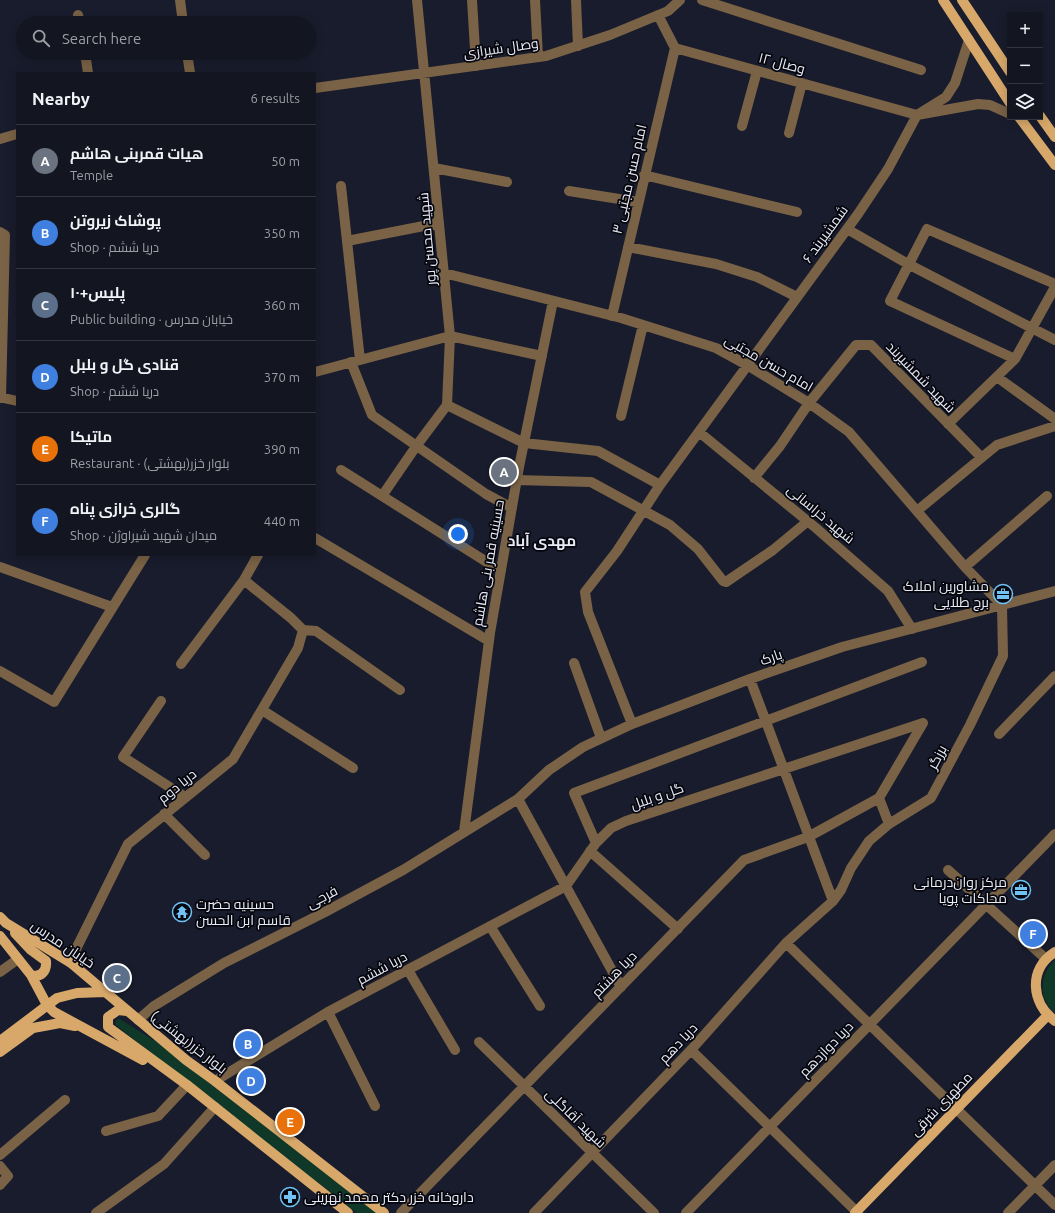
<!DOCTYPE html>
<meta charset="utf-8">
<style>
:root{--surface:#131521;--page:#20222e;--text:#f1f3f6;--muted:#9d9fa5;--line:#32343f;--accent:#ea580c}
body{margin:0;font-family:Ubuntu,Cairo,sans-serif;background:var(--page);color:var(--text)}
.controls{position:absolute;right:12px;top:12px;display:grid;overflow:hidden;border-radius:0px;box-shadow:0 2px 10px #0003}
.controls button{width:36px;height:36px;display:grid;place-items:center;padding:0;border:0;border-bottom:1px solid var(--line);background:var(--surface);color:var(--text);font:20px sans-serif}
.you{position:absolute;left:458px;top:534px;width:14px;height:14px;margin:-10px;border:3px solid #fff;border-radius:50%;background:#1a73e8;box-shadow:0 0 0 6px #1a73e833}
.badge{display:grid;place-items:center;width:26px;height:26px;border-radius:50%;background:var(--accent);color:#fff;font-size:13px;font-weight:700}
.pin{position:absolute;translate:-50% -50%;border:2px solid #fff;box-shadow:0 1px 4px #0006}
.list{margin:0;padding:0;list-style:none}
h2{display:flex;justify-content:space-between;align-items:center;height:52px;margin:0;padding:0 16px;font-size:17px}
h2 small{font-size:13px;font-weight:400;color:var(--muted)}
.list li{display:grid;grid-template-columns:26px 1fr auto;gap:12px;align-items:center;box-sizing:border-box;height:72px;padding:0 16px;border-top:1px solid var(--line)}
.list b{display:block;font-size:15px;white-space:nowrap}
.list p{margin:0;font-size:13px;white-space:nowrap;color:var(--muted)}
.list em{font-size:13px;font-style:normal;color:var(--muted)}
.icon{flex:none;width:22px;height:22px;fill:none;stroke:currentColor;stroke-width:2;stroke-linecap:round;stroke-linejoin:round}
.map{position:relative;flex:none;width:1055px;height:1213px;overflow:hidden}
.search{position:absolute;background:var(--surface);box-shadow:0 2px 10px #0003;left:16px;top:16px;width:300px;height:44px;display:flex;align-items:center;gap:10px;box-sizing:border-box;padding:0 14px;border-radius:22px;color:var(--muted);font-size:15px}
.panel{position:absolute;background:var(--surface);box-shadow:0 2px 10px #0003;left:16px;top:72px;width:300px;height:484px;border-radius:0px}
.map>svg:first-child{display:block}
</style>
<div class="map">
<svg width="1055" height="1213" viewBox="0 0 1055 1213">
<rect width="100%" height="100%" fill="#191c2c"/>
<path fill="#0f3828" d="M 1055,960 L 1055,1013 C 1038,999 1039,974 1055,960 Z
M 118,1018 L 186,1060 L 376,1213 L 357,1213 L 117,1026 L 115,1023 Z"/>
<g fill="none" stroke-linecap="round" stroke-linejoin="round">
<path stroke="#796245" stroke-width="10" d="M 180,0 L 183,23
M 472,0 L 476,66
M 535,0 L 538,57
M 576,0 L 578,46
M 702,0 L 921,70
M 78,15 L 80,23
M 658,15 L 675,48 L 917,115 L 978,104 L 990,105 L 1010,114
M 85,53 L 88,73
M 187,53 L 190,73
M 315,88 L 546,56 L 610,35 L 668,11 L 680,0
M 742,126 L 757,71
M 789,133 L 802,83
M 0,139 L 17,134
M 434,168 L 507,182
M 644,175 L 797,212
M 341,186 L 360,360
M 569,191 L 638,202
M 847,229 L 908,264 L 1055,340
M 0,232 L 5,235 L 1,398
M 347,241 L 439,223
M 628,247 L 716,264 L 757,277 L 797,297
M 444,273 L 621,318 L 716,348 L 747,365 L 809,403 L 849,432 L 965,567 L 1002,605 L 1003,656 L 970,725 L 931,798 L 889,824 L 869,841 L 851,868 L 841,890 L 833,901 L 786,943 L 691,1050 L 534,1213
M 612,316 L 675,48
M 1015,359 L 890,301 L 927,229 L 1055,284
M 351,362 L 372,415 L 486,494 L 512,508
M 315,372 L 450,336 L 417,0
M 997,377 L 1055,419
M 0,397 L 17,401
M 447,405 L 524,443 L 598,451 L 660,485
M 621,416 L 643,325
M 948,424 L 1015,359 L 1055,287
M 699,432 L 816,528 L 888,591 L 912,629
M 341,470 L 501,571
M 754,478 L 780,446 L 809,403 L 856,345 L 871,345 L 981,457
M 516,480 L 591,482 L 670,525 L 698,549 L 723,581 L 726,582 L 773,550 L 808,521
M 382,496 L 417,445 L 447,405 L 450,336 L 542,356
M 918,510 L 997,445 L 1055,426
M 315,538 L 489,641
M 0,567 L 112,607
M 965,567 L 1047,496
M 244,580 L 291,618 L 303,630 L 316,631 L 400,690
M 574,663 L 601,738
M 181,664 L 244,580 L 258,555
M 0,671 L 54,702 L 145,555
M 750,679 L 833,901
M 161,701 L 123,757 L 185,797
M 262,710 L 353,768
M 632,724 L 588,612 L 585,592 L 617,551 L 660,485 L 858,214 L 888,169 L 917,115 L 946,97 L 955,83 L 969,40
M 999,734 L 1055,676
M 879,798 L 923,723
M 879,798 L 889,824
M 518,799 L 621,987
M 164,814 L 205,855
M 464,832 L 490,633 L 519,467 L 553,301
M 596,843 L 574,793 L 922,662
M 590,851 L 678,929
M 948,870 L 1046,959
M 490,926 L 540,1006
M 786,943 L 1055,1205
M 71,963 L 77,947 L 128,844 L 233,759 L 298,648 L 303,630
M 408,970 L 455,1050
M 0,972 L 18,959
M 328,1012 L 375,1106
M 138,1020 L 154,1006 L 224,963 L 325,912 L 403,870 L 518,799 L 549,770 L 583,747 L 632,724 L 750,679 L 842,647 L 1055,591
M 479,1042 L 654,1213
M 691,1050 L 858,1213
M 215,1081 L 328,1012 L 566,886 L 596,843 L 611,828 L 626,821 L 923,723
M 106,1131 L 158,1116 L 187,1085
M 0,1155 L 65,1100
M 0,1166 L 8,1176 L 0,1185
M 96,1213 L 164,1164 L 215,1107
M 401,1213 L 744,860 L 808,837 L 879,798
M 686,1213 L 1055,834
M 1008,1213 L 1055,1165"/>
<path stroke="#d7a86a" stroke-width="10" d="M 943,0 L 1010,103
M 962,0 L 1010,72
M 1040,116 L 1055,137
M 1019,117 L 1055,165
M 0,917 L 6,923 L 71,963 L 186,1060 L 215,1081 L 384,1213
M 15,933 L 31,950 L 46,961 C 47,971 41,978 31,975
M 0,936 L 31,975 L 47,1005 L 54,1012 L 143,1060
M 1055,952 C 1028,969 1031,1003 1055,1021
M 127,1011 L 118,1010 L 108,1017 L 108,1027 L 187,1085 L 348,1213
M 0,1041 L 57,998 L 77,993 L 105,992
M 0,1052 L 33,1028 L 60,1023 L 75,1026
M 855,1213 L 1048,1015"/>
</g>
<defs>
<symbol id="office-ring" viewBox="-11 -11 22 22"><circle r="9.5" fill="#06070e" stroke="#70c2f4" stroke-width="1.5"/><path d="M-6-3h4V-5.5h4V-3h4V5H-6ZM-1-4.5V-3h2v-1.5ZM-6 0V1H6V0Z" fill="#70c2f4"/></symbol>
<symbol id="temple-ring" viewBox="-11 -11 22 22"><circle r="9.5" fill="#06070e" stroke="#70c2f4" stroke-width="1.5"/><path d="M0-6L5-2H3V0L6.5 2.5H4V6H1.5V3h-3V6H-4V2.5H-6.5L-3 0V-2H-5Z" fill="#70c2f4"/></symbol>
<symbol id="pharmacy-ring" viewBox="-11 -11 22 22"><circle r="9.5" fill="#06070e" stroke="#70c2f4" stroke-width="1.5"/><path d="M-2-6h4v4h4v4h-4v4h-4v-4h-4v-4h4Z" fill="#70c2f4"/></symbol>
</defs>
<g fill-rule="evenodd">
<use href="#office-ring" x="992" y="583" width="22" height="22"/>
<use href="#office-ring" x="1010" y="879" width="22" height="22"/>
<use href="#temple-ring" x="171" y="901" width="22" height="22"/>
<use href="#pharmacy-ring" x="279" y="1186" width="22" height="22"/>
</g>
<g text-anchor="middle" stroke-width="3.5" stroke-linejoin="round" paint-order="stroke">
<g font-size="14" fill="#e8ebf6" stroke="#06070e">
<text transform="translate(501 48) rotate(-8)" y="5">وصال شیرازی</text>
<text transform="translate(782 63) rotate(15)" y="5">وصال ۱۲</text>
<text transform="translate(629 179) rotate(-77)" y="5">امام حسن مجتبی ۳</text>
<text transform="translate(825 234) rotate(-54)" y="5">شمشیربند ۶</text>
<text transform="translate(427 239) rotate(-95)" y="5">شهید محسن پور</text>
<text transform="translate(769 363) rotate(30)" y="5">امام حسن مجتبی</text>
<text transform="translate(921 377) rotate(46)" y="5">شهید شمشیربند</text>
<text transform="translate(821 514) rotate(40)" y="5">شهید خراسانی</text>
<text transform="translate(488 563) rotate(-80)" y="5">حسینیه قمر بنی هاشم</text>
<text transform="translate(771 657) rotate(-19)" y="5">پارک</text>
<text transform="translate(937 757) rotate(-62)" y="5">برزگر</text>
<text transform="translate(177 786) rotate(-39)" y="5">دریا دوم</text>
<text transform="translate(657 796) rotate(-19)" y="5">گل و بلبل</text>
<text transform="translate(322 897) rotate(-28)" y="5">فرجی</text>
<text transform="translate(63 944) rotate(34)" y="5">خیابان مدرس</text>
<text transform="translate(382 968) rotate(-28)" y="5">دریا ششم</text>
<text transform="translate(614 974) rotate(-46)" y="5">دریا هشتم</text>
<text transform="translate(189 1042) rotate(38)" y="5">بلوار خزر(بهشتی)</text>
<text transform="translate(678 1043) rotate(-47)" y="5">دریا دهم</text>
<text transform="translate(826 1049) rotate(-46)" y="5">دریا دوازدهم</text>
<text transform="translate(941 1104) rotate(-46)" y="5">مطهری شرقی</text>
<text transform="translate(576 1118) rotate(44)" y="5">شهید آقاگلی</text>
</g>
<g font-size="14" fill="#e8ebf6" stroke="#06070e" text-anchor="end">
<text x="989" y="591">مشاورین املاک<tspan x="989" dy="16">برج طلایی</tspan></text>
<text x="1007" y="887">مرکز روان‌درمانی<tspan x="1007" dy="16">محاکات پويا</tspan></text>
<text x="196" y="909" text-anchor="start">حسینیه حضرت<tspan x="196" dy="16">قاسم ابن الحسن</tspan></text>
<text x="304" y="1202" text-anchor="start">داروخانه خزر دکتر محمد نهرینی</text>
</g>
<g font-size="15" font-weight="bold" fill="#e8ebf6" stroke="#06070e">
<text x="542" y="546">مهدی آباد</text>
</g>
</g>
</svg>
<div class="controls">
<button>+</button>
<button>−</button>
<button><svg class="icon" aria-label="layers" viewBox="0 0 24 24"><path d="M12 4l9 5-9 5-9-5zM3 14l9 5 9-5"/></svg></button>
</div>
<div class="you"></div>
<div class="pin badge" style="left:504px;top:472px;background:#6b7280">A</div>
<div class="pin badge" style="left:248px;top:1044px;background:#3f7fe0">B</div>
<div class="pin badge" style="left:117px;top:978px;background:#5c6f8a">C</div>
<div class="pin badge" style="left:251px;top:1081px;background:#3f7fe0">D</div>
<div class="pin badge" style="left:290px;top:1122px;background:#e8710a">E</div>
<div class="pin badge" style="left:1033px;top:934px;background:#3f7fe0">F</div>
<div class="search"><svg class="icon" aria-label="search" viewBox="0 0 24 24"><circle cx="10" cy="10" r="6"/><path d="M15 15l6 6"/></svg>Search here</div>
<section class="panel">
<h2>Nearby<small>6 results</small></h2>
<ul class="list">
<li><span class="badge" style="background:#6b7280">A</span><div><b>هیات قمربنی هاشم</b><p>Temple</p></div><em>50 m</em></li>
<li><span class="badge" style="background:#3f7fe0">B</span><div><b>پوشاک زیروتن</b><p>Shop · دریا ششم</p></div><em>350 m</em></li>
<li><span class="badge" style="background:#5c6f8a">C</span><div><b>پلیس+١٠</b><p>Public building · خیابان مدرس</p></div><em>360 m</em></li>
<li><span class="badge" style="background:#3f7fe0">D</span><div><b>قنادی گل و بلبل</b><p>Shop · دریا ششم</p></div><em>370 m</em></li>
<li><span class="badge" style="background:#e8710a">E</span><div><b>ماتیکا</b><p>Restaurant · بلوار خزر(بهشتی)</p></div><em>390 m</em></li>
<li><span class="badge" style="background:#3f7fe0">F</span><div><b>گالری خرازی پناه</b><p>Shop · میدان شهید شیراوژن</p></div><em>440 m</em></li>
</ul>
</section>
</div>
